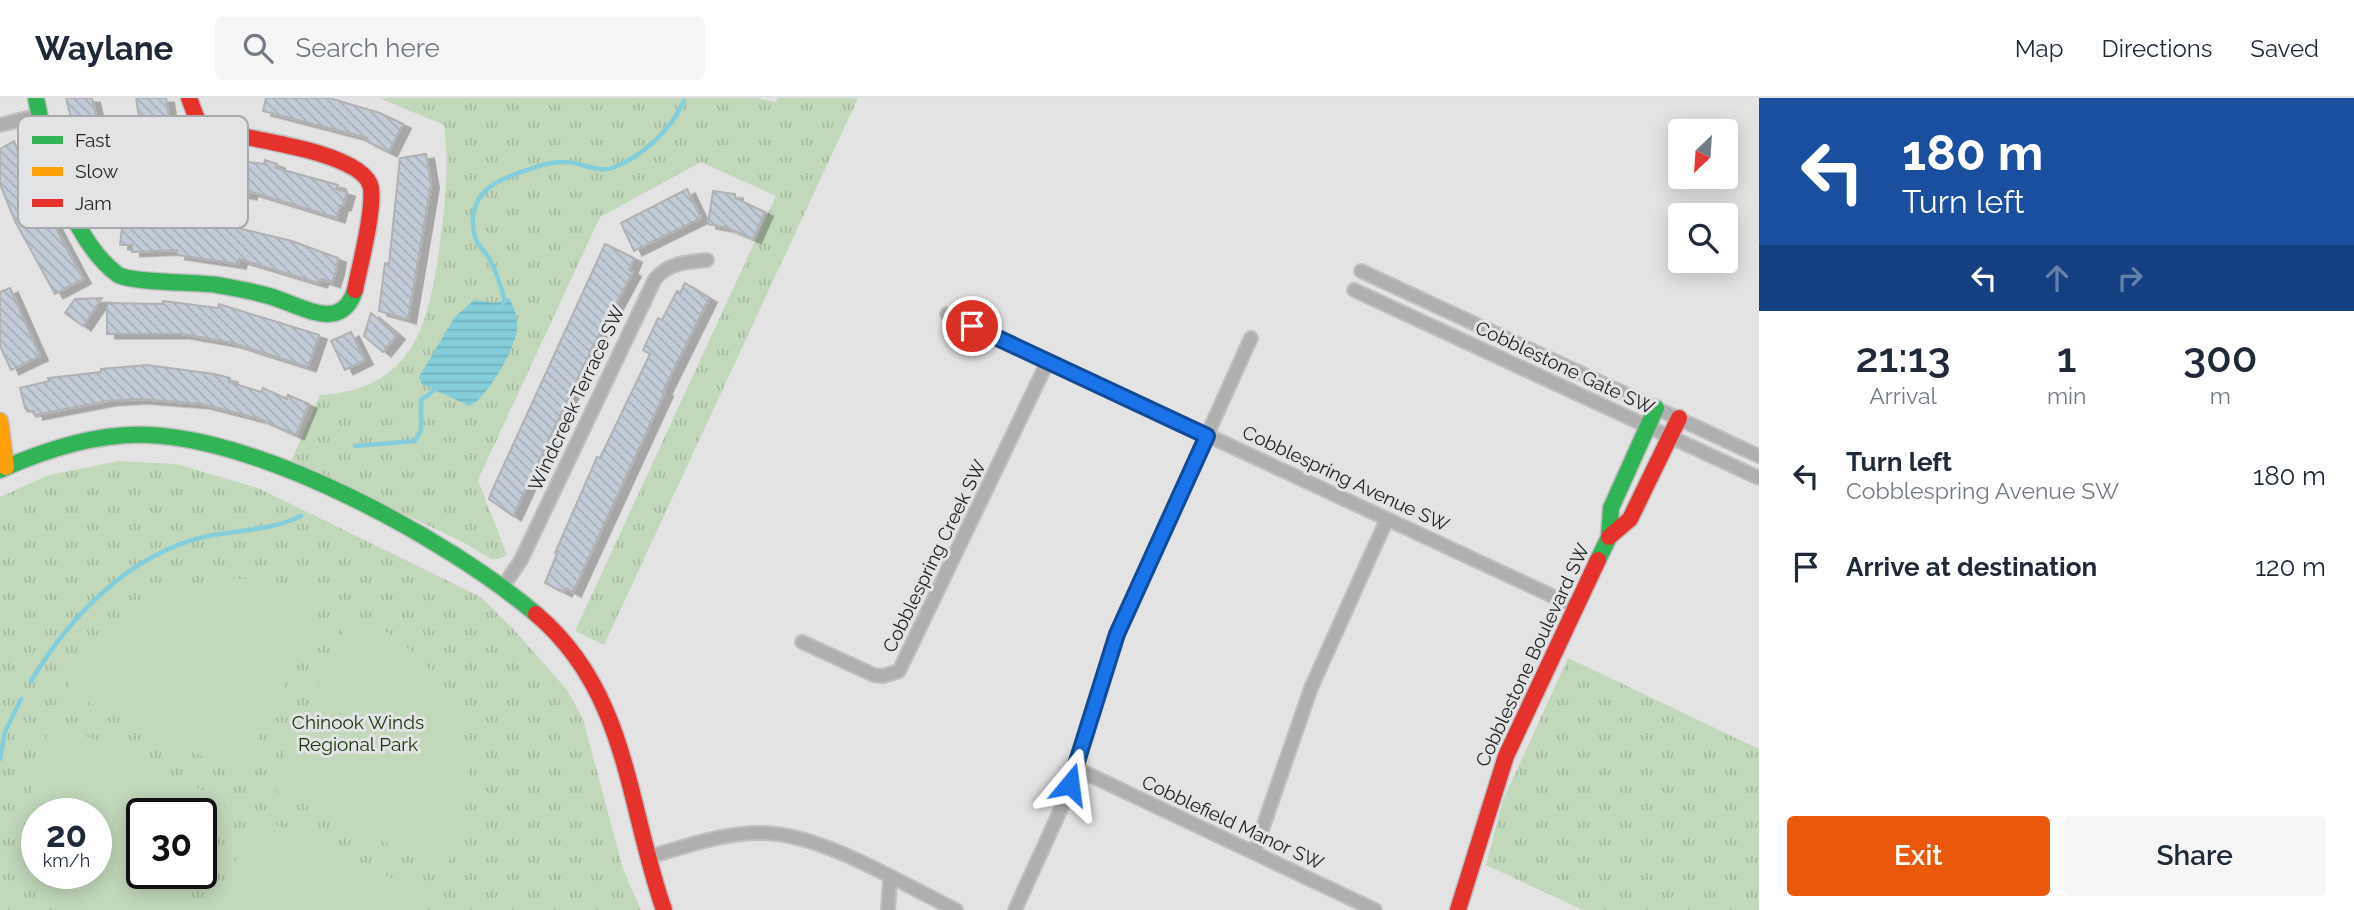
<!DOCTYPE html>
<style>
:root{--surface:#fff;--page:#f6f6f7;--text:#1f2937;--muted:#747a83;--line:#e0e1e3;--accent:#ea580c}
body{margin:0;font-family:Raleway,sans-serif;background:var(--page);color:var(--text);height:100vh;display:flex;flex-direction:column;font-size:26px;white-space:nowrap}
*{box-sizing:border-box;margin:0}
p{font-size:23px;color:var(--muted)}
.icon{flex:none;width:38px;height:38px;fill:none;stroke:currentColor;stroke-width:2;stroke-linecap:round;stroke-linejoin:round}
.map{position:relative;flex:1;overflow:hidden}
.side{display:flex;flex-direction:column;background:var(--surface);width:595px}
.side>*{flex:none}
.banner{background:#1a4fa0;color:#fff;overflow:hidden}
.needle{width:46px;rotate:205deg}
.controls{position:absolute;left:1668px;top:21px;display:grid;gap:14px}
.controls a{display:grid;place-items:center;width:70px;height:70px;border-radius:7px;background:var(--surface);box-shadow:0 4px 18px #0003;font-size:35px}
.speed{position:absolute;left:21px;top:700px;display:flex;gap:14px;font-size:35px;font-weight:700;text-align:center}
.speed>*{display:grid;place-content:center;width:91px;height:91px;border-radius:50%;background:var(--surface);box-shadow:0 4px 18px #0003;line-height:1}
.speed small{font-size:18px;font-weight:400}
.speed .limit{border:4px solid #111;border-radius:10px;background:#fff;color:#111}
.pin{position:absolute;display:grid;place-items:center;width:60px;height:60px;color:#fff;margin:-30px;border:4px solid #fff;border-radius:50%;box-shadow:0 2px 7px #0007}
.me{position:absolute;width:77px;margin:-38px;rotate:16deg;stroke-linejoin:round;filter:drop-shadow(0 0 5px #0008)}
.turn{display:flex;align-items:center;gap:24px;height:147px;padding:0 28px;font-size:32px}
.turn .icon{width:91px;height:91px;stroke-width:2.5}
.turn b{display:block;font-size:49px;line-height:60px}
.lanes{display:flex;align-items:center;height:66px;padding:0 28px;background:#0003;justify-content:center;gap:35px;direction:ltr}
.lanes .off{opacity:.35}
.eta{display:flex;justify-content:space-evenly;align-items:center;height:119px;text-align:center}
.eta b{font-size:42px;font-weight:600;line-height:49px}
.primary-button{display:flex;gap:14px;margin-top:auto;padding:14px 28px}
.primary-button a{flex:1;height:80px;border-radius:7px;background:var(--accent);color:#fff;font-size:28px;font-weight:600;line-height:80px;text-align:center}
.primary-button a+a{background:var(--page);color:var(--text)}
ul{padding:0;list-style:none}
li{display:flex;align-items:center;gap:21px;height:91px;padding:0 28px}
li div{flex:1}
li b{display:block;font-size:26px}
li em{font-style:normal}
header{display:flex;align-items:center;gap:42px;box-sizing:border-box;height:98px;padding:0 35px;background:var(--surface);border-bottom:2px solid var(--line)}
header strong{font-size:33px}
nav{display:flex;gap:38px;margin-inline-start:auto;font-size:24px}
.search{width:490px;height:63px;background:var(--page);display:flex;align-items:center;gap:18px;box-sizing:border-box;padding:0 24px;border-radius:7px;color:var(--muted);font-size:26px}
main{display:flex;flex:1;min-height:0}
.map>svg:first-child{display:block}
.park{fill:url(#park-tufts);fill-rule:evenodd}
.garden{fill:#c1d8bb}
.water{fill:url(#water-rules)}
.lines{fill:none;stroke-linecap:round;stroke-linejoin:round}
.stream{stroke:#83ceda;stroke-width:4.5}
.building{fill:url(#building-back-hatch);stroke:#b1b1b1;stroke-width:2;filter:url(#shadow)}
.street-casing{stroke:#c0c0c1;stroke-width:16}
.fast-casing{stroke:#c0c0c1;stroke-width:19}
.slow-casing{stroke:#c0c0c1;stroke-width:19}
.jam-casing{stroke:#c0c0c1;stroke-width:19}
.street{stroke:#b0afaf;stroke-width:12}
.fast{stroke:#30b455;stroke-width:16}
.slow{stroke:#ff9f0a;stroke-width:16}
.jam{stroke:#e5322d;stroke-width:16}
.route-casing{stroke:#114b97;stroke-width:18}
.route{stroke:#1a73e8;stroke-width:12}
.labels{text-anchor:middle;stroke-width:6;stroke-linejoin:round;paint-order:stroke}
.street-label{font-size:19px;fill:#232324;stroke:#e2e3e5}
.park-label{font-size:19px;fill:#16360a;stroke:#e2e3e5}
.key{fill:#e2e3e5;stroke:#a9a9ab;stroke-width:2}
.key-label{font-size:19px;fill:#232324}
</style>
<header>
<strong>Waylane</strong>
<div class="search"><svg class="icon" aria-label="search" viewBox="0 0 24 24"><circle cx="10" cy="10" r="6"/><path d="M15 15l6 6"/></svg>Search here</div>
<nav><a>Map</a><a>Directions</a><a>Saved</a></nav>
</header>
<main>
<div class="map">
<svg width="1759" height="812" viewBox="0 0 1759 812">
<defs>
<pattern id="park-tufts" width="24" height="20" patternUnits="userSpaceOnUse" patternTransform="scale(1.75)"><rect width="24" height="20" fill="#c1d8bb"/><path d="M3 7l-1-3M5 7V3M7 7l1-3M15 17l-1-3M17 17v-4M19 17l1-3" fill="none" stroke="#a6b9a1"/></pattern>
<pattern id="water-rules" width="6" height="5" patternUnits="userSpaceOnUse" patternTransform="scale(1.75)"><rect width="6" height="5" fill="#83ceda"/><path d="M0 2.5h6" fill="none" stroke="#71b1bb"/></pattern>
<pattern id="building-back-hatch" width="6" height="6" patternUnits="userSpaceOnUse" patternTransform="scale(1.75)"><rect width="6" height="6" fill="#c2ccd8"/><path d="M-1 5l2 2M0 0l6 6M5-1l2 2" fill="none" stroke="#a6afb9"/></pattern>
<filter id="shadow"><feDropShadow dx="8" dy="4.5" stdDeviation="0" flood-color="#0004"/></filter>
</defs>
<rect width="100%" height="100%" fill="#e3e3e4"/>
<path class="park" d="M379 0H758L775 4 778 0H858L604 547 575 533 776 98 701 64 600 119 478 382 507 457 498 461H491L463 444 291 363 320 297C415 292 430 223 440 144 446 103 449 67 444 27Z
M119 363 176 366 258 390 481 499 518 536 567 592 583 621 623 771 641 812H0V399L49 377ZM37 716H96V775H37ZM142 716H201V775H142Z
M1568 560 1759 651V812H1583L1486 767 1503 702Z"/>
<path class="garden" d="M225 480 270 482 325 501 245 669 235 673 66 594C101 524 148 492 225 480Z
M352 515C462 565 495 664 445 773L277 693 273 682Z
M53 623 221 701 225 712 201 764V716H142V775H196L179 812H61L42 775H96V716H37V761C21 712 33 667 53 623Z
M264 721 433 799 427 812H213L253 725Z"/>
<path class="water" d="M509 200C514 209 518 219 517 231 516 249 486 302 469 308L422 286 419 279 454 220 474 202 496 205Z"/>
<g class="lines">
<path class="stream" d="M503 206 505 202C500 187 496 170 487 157 481 149 476 146 474 135 467 98 492 83 524 73 537 69 550 63 565 64 579 64 599 75 612 70 642 59 671 32 684 3
M355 348 415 343 421 332V302L439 289
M31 583C70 518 128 458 203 439 235 432 271 433 301 418
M0 661 5 634 21 601"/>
</g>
<path class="building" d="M66 0H92L99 30 113 61 118 59 122 69 117 71 126 90 104 101 100 92 95 95 76 49 78 48Z
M136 0H166L171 32 142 37Z
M266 0H329L380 15 403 26 389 54 366 43 367 40 263 13Z
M14 43 18 54 23 52 44 108 83 181 55 196 15 123 0 86V51Z
M426 56 431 86 408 221 379 213 385 165 389 166 400 60Z
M201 58 264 66 265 62 277 66 276 70 338 87 336 91 347 94 343 108H340L337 120 249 93V97L197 88Z
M687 91 701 120 634 153 621 125Z
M713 93 735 96V100L765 114 753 141 728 130 708 126Z
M152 121 209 123 292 143 338 160 336 173 332 185 321 181 319 185 239 161 238 166 177 157V152L132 154V147H120L123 122Z
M605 146 634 160 629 172 633 174 592 250 513 418 489 401 491 395Z
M685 185 709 200 663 293 665 294 573 494 566 490 564 494 545 485 557 456 555 455 597 359 600 360 650 256 643 252 658 220 662 222 677 193 680 195Z
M10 190 40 258 11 272 0 248V194Z
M102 200 83 228 65 215 75 201Z
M163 203 218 210 219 206 319 237 308 269 233 245 182 236H107V205L162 206Z
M371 215 397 237 383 254 364 238Z
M351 234 365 262 345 272 331 243Z
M147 267 214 276 230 280 229 284 261 294 263 290 287 301 288 297 309 306 296 337 260 321 202 306 139 301 108 303 35 317 34 313 28 314 25 310 20 290 49 283 48 280 101 274V271Z"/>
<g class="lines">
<defs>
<path id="street" d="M0 27 39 17
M1361 173 1759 358
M1354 192 1759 380
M947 216 1576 509
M504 487 521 462 655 181C669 165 685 164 707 162
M802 544 874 577 883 578 899 573 1048 263
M1075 670 1375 812
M1254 755 1311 590 1387 421
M648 759C685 749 724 734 763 735 823 736 902 786 956 812
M888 812 890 780
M1015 812 1065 702 1117 536 1251 240"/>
<path id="fast" d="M36 0C46 55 71 141 117 176 128 185 198 184 217 187 234 190 252 193 269 198 288 203 316 220 335 215 346 212 352 202 355 192
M0 372C47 351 97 335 149 337 266 342 447 441 536 516
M1598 462 1609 439 1611 410 1656 310"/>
<path id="slow" d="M0 323 6 369"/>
<path id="jam" d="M189 0 198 24 207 32C238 39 365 53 371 90 374 114 360 167 355 192
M1609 439 1630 421 1679 320
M536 516C628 594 627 706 664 812
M1458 812 1506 658 1598 462"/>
</defs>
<use href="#street" class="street-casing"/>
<use href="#fast" class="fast-casing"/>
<use href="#slow" class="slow-casing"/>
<use href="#jam" class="jam-casing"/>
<use href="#street" class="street"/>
<use href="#fast" class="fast"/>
<use href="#slow" class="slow"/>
<use href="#jam" class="jam"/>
</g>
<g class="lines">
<defs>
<path id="route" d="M972 228 1207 338 1117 536 1070 686"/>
</defs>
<use href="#route" class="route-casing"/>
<use href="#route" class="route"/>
</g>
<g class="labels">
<g class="street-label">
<text transform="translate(1565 269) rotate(25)" y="7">Cobblestone Gate SW</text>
<text transform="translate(576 300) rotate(-65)" y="7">Windcreek Terrace SW</text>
<text transform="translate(1346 380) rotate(25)" y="7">Cobblespring Avenue SW</text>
<text transform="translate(934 458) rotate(-64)" y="7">Cobblespring Creek SW</text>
<text transform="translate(1532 557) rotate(-65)" y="7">Cobblestone Boulevard SW</text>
<text transform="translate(1233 724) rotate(25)" y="7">Cobblefield Manor SW</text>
</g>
<g class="park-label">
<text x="358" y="631">Chinook Winds<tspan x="358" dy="22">Regional Park</tspan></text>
</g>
</g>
<rect x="18" y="18" width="230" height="112" rx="10" class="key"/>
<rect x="32" y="38" width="31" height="8" fill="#30b455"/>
<rect x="32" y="69" width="31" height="9" fill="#ff9f0a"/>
<rect x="32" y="101" width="31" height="8" fill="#e5322d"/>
<g class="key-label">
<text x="75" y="49">Fast</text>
<text x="75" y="80">Slow</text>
<text x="75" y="112">Jam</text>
</g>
</svg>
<div class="controls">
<a><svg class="needle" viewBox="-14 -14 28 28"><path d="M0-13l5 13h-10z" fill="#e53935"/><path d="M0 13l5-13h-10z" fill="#747a83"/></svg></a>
<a><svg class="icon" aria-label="search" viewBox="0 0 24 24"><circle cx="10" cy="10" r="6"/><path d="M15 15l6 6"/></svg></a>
</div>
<div class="speed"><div>20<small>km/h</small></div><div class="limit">30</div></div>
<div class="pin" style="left:972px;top:228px;background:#d93025"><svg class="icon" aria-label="arrive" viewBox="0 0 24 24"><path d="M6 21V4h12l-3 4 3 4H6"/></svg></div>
<svg class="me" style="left:1070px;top:686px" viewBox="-20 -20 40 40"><path d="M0-17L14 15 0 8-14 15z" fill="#1a73e8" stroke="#fff" stroke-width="4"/></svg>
</div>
<section class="side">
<div class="banner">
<div class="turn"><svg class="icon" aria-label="left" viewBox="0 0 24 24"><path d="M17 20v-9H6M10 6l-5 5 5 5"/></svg><div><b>180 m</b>Turn left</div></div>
<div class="lanes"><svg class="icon" aria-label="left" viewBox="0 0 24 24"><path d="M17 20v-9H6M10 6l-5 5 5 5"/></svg><svg class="icon off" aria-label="ahead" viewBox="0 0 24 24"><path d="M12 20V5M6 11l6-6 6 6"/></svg><svg class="icon off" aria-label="right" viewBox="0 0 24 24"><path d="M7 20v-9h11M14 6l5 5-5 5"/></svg></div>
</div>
<div class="eta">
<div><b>21:13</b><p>Arrival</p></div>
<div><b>1</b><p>min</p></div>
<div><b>300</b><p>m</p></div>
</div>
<ul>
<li><svg class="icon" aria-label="left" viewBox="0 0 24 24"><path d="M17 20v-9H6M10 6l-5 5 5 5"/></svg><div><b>Turn left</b><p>Cobblespring Avenue SW</p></div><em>180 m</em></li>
<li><svg class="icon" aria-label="arrive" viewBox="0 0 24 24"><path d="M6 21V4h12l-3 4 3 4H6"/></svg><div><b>Arrive at destination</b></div><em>120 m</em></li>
</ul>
<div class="primary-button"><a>Exit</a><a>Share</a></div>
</section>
</main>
